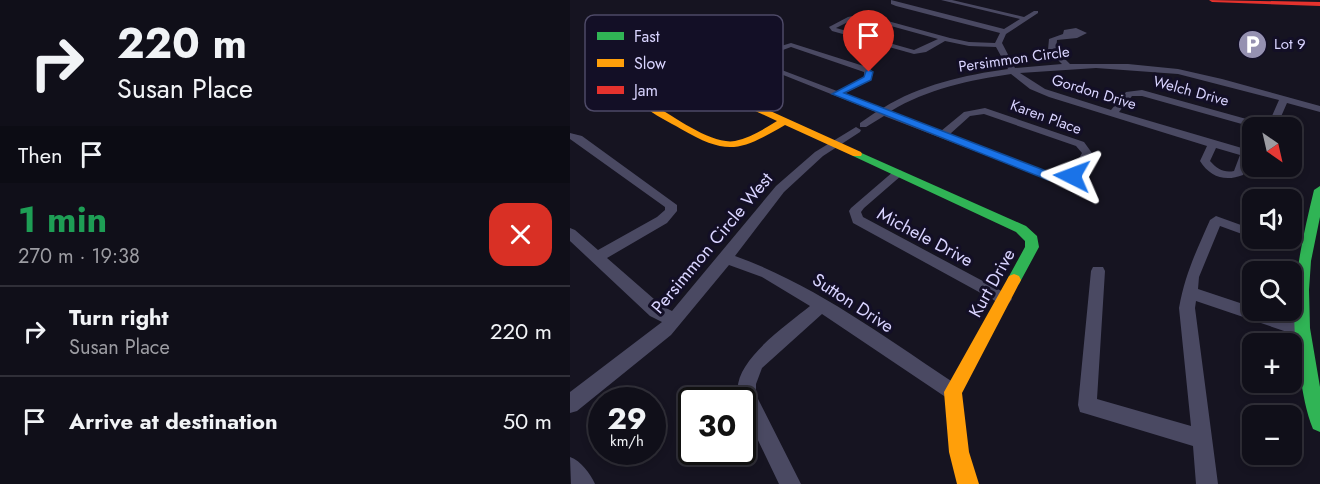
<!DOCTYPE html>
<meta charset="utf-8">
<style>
:root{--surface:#100f19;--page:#1e1d26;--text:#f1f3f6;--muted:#9c9ca2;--line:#302f38}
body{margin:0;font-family:Jost,sans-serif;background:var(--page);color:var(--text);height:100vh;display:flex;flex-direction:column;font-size:22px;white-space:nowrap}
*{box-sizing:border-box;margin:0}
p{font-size:20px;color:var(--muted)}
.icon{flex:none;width:33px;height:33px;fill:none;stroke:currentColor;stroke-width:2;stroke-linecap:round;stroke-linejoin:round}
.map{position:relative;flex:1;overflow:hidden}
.drawer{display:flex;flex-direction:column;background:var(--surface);width:570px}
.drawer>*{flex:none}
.hud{background:#100f19;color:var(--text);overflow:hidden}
.needle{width:39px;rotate:146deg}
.controls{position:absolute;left:672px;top:117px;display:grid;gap:12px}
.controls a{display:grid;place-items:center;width:60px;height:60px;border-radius:12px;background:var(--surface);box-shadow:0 3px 9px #0003,0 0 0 2px var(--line);font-size:30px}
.speed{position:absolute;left:18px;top:387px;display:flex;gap:12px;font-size:30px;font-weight:700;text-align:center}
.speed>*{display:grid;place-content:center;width:78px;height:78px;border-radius:50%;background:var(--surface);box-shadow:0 3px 9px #0003,0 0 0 2px var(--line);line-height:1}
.speed small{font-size:15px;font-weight:400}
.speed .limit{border:3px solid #111;border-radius:9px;background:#fff;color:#111}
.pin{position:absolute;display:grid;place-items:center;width:51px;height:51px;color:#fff;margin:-62px -26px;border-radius:50% 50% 50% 0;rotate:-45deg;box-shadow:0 0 6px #0007}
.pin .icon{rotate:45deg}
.me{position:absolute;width:66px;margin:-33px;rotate:273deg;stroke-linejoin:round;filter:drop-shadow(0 0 4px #0008)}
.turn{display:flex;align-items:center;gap:21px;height:126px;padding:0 18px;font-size:27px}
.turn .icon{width:78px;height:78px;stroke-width:2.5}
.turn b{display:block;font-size:42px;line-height:51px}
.then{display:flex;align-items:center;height:57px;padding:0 18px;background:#0003;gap:12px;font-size:22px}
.round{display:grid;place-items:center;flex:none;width:63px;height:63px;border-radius:18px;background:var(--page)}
.summary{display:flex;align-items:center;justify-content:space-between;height:102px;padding:0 18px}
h1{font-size:36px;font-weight:700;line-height:45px;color:#1e9e55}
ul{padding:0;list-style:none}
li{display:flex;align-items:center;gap:18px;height:90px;padding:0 18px;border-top:2px solid var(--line)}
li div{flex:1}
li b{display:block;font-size:22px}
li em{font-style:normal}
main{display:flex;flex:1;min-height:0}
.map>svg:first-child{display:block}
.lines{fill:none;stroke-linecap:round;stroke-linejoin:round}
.street{fill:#4a4962;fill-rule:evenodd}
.fast{fill:#30b455;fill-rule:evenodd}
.slow{fill:#ff9f0a;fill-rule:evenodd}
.jam{fill:#e5322d;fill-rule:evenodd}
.route{fill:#1a73e8;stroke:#114b97;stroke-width:1.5}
.labels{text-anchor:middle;stroke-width:6;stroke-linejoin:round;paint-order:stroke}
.far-poi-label{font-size:15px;fill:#d9d4ff;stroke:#130f26;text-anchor:start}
.far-street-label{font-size:15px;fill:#d9d4ff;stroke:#130f26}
.street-label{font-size:18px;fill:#d9d4ff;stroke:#130f26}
.key{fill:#130f26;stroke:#4e4a67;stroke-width:1.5}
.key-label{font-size:16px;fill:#d9d4ff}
</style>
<main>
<section class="drawer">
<div class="hud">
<div class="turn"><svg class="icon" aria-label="right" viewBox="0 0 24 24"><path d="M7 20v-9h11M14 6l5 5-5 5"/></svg><div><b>220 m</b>Susan Place</div></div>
<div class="then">Then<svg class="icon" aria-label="arrive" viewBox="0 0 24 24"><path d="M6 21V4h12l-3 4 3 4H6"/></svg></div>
</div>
<div class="summary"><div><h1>1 min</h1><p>270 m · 19:38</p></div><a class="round" style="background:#d93025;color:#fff"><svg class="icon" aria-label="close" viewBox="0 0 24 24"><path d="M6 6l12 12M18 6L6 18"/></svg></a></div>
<ul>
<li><svg class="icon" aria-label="right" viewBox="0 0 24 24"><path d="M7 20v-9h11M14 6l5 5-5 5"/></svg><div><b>Turn right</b><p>Susan Place</p></div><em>220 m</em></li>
<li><svg class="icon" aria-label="arrive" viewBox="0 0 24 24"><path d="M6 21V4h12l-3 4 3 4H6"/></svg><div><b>Arrive at destination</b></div><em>50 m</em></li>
</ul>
</section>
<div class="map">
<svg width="750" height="484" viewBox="0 0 750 484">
<rect width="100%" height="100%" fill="#161421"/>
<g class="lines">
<path class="street" d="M321 0 434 29 450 19 371 0H382L454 17 464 11H468V13L436 34 432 43 445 68 492 64 478 50 479 39 493 34 494 30 506 28 517 33 507 38 487 40 486 50 500 64H558L608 69 652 79 750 106V112L717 103 706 128H686L572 96H562L549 112 682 151V157H680L673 175C655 182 640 177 630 161L637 146 479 97 460 89 441 74C400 80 357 89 321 111L371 131 394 112 415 108 514 142 522 153C513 172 504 182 482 181L314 116 296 127H290V123L306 112 181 62 180 59 185 54 221 43 300 68 303 73 301 80 274 94 313 108C350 85 394 75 438 69L426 47 399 46 375 41 356 52 344 54 262 31 259 27 278 17 292 14 380 38 399 42 425 43 430 33 326 6 321 4ZM292 18 368 39 344 50 266 28 282 20ZM221 47 294 72V77L267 91 188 61 191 58ZM526 68 608 74 709 100 698 125 572 90 556 92 541 110 475 89 450 73ZM414 114 506 146 512 153C505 166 500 175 484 174L380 134 400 116ZM646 148 670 155 664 171C654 173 647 169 640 161Z
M286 127 291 130 290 132 253 156 214 192 165 256C246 285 317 339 389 386L392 392 389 398 383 401 377 398 252 314 192 368 186 384V395L231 484H209L172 407V400H170C155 366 217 325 240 306L192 277 159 265 101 335 7 411 0 413V392L92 322 80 316 0 241V228L5 230 28 250 87 217 95 210V207L0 139V133L12 136 107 205V211L97 223 37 258 92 306 102 311 206 186 245 152Z
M328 170 332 171V175L294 208 291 212 293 217 439 295 442 299 439 303 434 305 429 303 283 223 279 211 281 208 324 171Z
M646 216 682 229 683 238 650 226 629 277 628 289 682 307V310H694L738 325 740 330 738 335 732 337 626 301 625 308 648 484H626L623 446 517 414 510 412 508 405 521 271 523 267H533L535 271 527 399 621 426 609 308C615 274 626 252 640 220Z
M687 238H705L707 241 700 246 688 241Z
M0 457C11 461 20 473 25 484H1Z"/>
<path class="fast" d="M287 151 456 226 467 236 469 247 449 284 444 286 439 284 437 280 455 247V241L446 232 283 156V152Z
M750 186V217L741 261 739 290 740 328 750 387V432L743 429C736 412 733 393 730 375 717 306 728 257 744 190Z"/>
<path class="slow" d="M134 81 291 152 292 154 291 156H283L215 125C170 151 158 156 111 129 99 122 84 115 74 106 90 88 112 86 134 81ZM133 87 207 121C194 129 180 138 165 141 142 145 105 117 85 106L107 92Z
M444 274 449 276 451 280 392 393 399 452 409 484H387L379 452 374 392 439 276Z"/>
<path class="jam" d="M639 0 750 2V6L642 2Z"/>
</g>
<path class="route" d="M299 70 303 72 301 80 274 93 484 174 502 172 508 176 497 182 478 180 262 94 294 77 296 71Z"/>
<defs>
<symbol id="parking-disc" viewBox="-11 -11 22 22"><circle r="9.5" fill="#9591b1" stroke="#130f26"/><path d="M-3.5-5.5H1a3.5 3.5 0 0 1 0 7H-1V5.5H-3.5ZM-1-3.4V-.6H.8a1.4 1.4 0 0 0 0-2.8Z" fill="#fff"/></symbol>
</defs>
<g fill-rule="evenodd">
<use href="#parking-disc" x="666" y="28" width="33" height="33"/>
</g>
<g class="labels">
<g class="far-poi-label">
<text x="704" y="49">Lot 9</text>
</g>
<g class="far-street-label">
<text transform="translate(444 59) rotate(-8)" y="5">Persimmon Circle</text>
<text transform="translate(621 91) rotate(15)" y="5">Welch Drive</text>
<text transform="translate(524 92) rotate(17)" y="5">Gordon Drive</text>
<text transform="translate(476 117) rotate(20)" y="5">Karen Place</text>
</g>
<g class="street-label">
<text transform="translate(355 237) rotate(28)" y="6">Michele Drive</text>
<text transform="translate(142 243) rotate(-50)" y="6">Persimmon Circle West</text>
<text transform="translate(422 283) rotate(-61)" y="6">Kurt Drive</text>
<text transform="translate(283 303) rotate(33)" y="6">Sutton Drive</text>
</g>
</g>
<rect x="15" y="15" width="198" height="96" rx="9" class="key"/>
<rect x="27" y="32" width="27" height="8" fill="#30b455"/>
<rect x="27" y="59" width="27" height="8" fill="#ff9f0a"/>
<rect x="27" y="86" width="27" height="8" fill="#e5322d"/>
<g class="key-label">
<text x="64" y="42">Fast</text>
<text x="64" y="69">Slow</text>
<text x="64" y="96">Jam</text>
</g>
</svg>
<div class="controls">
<a><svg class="needle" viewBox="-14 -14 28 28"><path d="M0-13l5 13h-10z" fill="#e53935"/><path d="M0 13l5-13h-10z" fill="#9c9ca2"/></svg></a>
<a><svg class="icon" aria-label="sound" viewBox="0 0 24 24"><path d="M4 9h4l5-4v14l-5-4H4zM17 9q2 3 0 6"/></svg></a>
<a><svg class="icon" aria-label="search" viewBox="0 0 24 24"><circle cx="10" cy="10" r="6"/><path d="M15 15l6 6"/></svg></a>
<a>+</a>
<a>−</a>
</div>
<div class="speed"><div>29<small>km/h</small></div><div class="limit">30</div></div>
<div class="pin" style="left:299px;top:72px;background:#d93025"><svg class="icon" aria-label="arrive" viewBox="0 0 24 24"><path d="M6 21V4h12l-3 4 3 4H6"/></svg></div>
<svg class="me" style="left:502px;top:176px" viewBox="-20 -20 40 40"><path d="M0-17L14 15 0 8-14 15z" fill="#1a73e8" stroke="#fff" stroke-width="4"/></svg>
</div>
</main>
